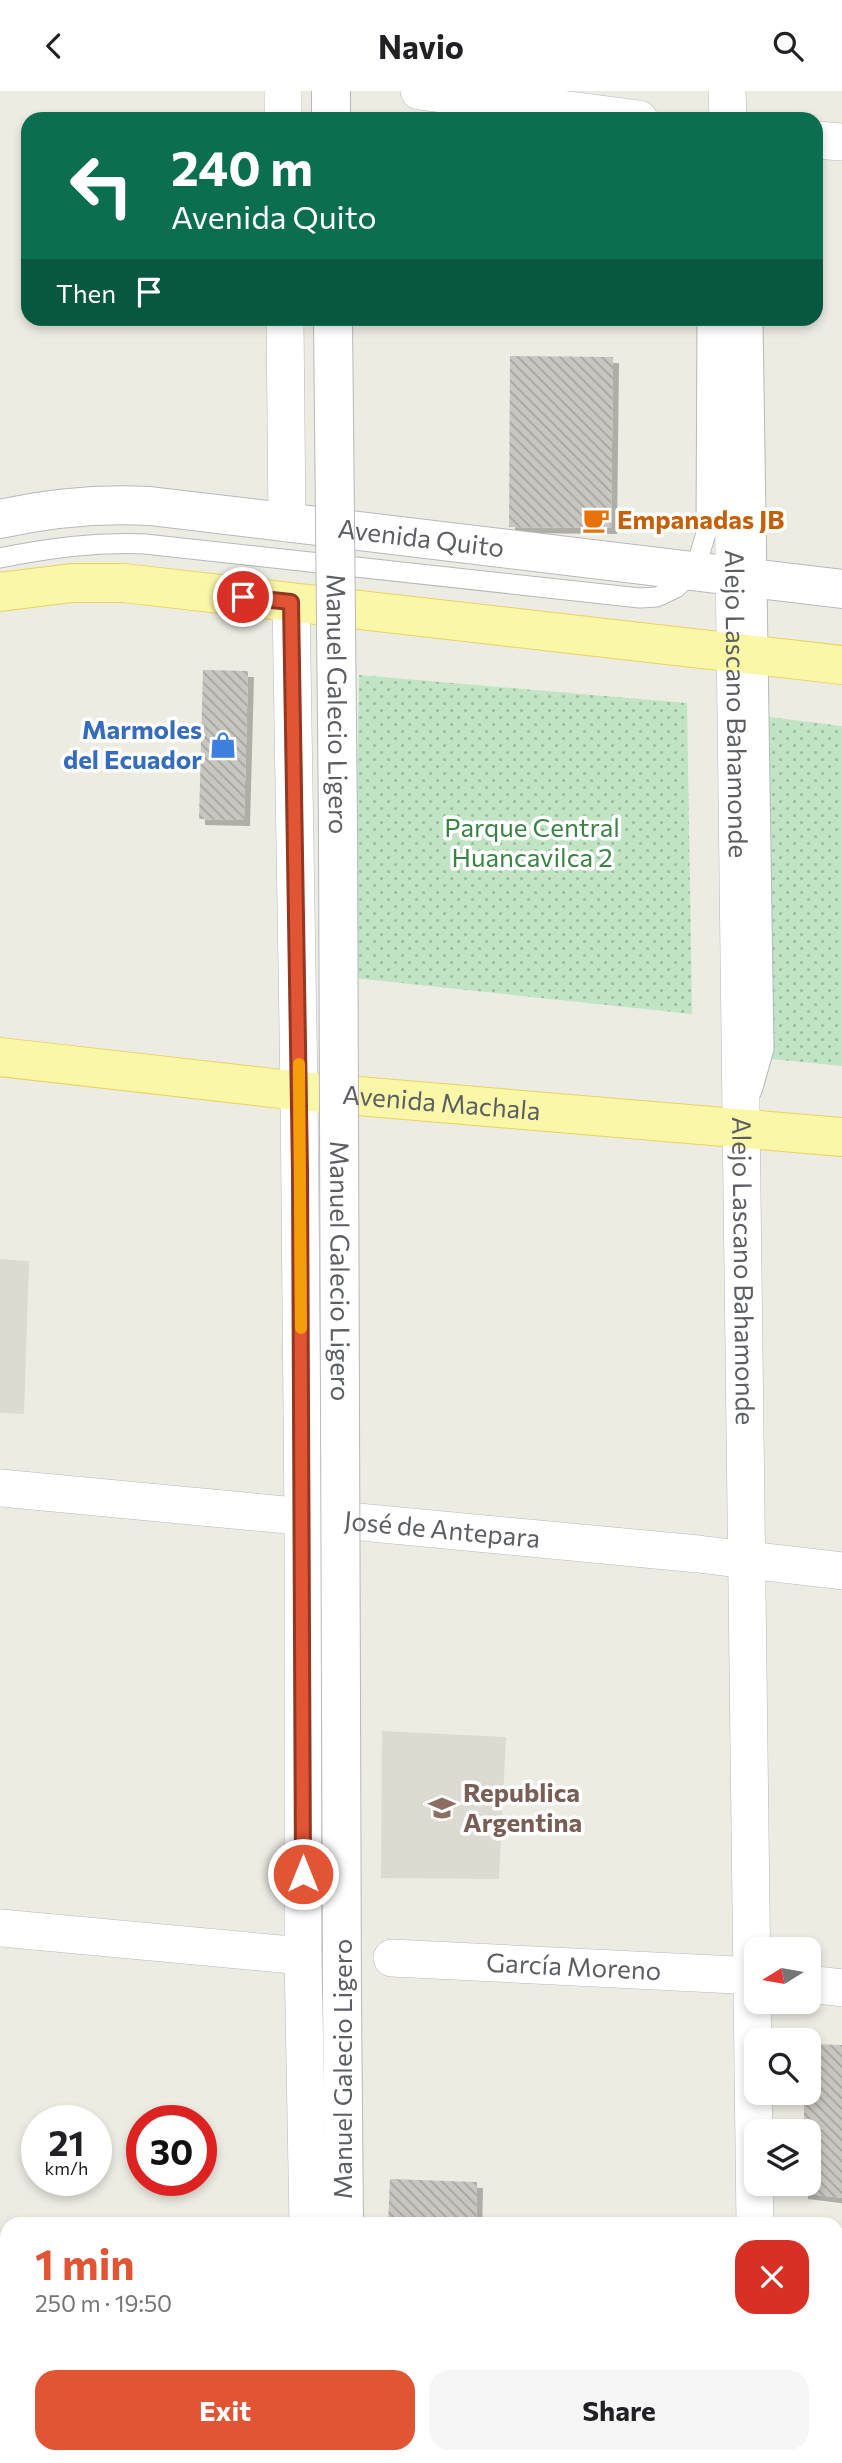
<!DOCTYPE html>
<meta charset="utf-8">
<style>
:root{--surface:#fff;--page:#f6f6f6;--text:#202124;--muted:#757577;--accent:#e15434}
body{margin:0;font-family:Commissioner,sans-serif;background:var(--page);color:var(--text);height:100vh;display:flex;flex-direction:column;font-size:26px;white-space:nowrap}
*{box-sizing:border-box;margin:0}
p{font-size:23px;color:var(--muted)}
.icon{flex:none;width:38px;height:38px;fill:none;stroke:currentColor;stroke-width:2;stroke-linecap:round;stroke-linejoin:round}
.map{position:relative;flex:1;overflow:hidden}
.sheet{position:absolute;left:0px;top:2126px;width:844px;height:247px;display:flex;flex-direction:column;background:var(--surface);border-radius:21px 21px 0 0;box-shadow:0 4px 10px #0003}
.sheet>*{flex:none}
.top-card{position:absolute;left:21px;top:21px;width:802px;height:214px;border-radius:21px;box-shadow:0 4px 10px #0003;background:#0b6e4f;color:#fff;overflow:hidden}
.needle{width:46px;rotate:259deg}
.fabs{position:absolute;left:744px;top:1846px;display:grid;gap:14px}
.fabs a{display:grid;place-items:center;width:77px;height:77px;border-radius:14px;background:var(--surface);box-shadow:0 4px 10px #0003;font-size:35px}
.speed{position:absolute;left:21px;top:2014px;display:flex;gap:14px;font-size:35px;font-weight:700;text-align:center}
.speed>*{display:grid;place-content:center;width:91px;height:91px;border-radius:50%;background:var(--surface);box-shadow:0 4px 10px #0003;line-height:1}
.speed small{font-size:18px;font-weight:400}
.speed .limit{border:10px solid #d22;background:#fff;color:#111}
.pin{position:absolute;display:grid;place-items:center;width:60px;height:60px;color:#fff;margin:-30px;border:4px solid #fff;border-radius:50%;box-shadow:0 2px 7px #0007}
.me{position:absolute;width:77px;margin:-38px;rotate:0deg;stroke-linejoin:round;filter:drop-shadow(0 0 5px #0008)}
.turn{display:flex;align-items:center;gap:24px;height:147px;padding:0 35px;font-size:32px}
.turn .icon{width:91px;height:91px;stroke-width:2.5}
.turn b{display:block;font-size:49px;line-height:60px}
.then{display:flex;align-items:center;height:66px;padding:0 35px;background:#0003;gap:14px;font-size:26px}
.round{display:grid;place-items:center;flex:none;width:74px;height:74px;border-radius:21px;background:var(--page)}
.summary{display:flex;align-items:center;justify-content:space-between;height:119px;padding:0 35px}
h1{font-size:42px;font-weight:700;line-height:52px;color:var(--accent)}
.action{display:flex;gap:14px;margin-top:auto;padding:14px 35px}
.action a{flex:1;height:80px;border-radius:21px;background:var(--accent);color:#fff;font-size:28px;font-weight:700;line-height:80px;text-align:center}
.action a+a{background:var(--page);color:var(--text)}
header{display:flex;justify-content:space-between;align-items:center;height:91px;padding:0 35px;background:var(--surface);font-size:32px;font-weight:700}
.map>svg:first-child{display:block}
.education{fill:#dddbd1}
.park{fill:url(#park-dots)}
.building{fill:url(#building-back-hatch);filter:url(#shadow)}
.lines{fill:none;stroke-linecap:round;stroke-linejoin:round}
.lane-casing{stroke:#b5b8bd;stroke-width:21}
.street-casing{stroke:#b5b8bd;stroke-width:38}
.secondary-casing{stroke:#b6b8be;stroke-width:40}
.primary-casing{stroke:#ebd25e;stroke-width:40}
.lane{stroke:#fff;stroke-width:19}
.street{stroke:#fff;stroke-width:37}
.secondary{stroke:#fff;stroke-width:38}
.primary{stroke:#fbf7a9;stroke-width:38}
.secondary-bridge-casing{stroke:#b6b8be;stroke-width:40;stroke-linecap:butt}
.secondary-bridge{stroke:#fff;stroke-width:38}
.route-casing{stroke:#923722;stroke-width:18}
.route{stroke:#e15434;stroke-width:12}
.slow{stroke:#f59e0b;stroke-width:12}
.labels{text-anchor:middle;stroke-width:7;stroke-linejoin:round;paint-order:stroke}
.food-label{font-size:26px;font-weight:bold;fill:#c56008;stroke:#fff;text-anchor:start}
.street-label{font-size:26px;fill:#5b5e63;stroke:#fff}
.shop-label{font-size:26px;font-weight:bold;fill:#366cbe;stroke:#fff;text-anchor:end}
.park-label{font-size:26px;fill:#398444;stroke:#fff}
.education-label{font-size:26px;font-weight:bold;fill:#785e54;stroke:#fff;text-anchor:start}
</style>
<header><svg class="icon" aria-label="back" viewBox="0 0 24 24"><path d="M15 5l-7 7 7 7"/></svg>Navio<svg class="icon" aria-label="search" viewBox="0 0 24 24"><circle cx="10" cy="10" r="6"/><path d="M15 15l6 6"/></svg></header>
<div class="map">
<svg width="842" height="2372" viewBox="0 0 842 2372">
<defs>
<pattern id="park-dots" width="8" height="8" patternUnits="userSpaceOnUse" patternTransform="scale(1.75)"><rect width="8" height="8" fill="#c0e4c4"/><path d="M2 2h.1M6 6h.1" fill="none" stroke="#9fbca3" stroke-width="1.8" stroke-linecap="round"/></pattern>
<pattern id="building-back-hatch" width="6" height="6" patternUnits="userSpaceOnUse" patternTransform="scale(1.75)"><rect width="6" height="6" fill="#c8c6c0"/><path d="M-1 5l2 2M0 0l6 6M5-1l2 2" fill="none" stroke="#a5a4a0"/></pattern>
<filter id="shadow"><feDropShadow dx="6" dy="6" stdDeviation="0" flood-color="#0004"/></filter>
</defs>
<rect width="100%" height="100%" fill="#edece3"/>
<path class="education" d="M0 1168 29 1170 24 1323 0 1322Z
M382 1640 506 1646 499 1788 381 1787Z"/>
<path class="park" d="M359 584 687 612 692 923 354 887Z
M769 626 842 635V975L772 968Z
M778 2366 826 2367 825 2372H779Z"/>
<path class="building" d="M510 265 613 266 611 437 509 436Z
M203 579 248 580 244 729 199 728Z
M808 1953 842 1954V2107L802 2102V2093H808V2040H804V2002H808Z
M390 2088 477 2091 476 2133H388Z
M238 2366H302V2372H238Z
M436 2366H472V2372H429Z"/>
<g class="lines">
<defs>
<path id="lane" d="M0 467C49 457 94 451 145 453L640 507 657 506 676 497 695 479 706 442 707 228
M752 1000 764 958 753 228"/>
<g id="street">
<path d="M283 0V28"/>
<path d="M419 0 639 28"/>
<path d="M727 0 728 28"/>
<path d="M816 49 842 51"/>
<path d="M285 228 287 432"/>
<path id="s1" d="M731 228 755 2133"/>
<path d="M291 511 299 1000 303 1427V1865L308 2133"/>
<path id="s2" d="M0 1397 698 1463 842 1480"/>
<path d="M0 1837 303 1865"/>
<path id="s3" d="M392 1867 756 1885"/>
<path d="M808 1893 842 1897"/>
<path d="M0 2264 7 2265"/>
<path d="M760 2366V2372"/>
<path d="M840 2372 842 2356"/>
</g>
<g id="secondary">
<path d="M331 0V28"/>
<path id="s4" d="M0 428C50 417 99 412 150 415L842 498"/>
<path d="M342 1905 344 2133"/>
<path d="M350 2366V2372"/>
</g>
<g id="primary">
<path d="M0 501 72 492H124L842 574"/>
<path id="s5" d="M0 966 299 1000 842 1046"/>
</g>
</defs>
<use href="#lane" class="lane-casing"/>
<use href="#street" class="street-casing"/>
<use href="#secondary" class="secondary-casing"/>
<use href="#primary" class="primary-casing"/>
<use href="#lane" class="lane"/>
<use href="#street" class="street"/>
<use href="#secondary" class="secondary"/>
<use href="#primary" class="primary"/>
<defs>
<g id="secondary-bridge">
<path id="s6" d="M333 228 338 734 342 1905"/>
</g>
</defs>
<use href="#secondary-bridge" class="secondary-bridge-casing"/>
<use href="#secondary-bridge" class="secondary-bridge"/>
</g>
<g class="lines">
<defs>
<path id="route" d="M243 506 291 511 300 1080 303 1783"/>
</defs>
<use href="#route" class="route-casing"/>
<use href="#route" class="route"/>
<path class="slow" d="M299 973 301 1237"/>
</g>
<defs>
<symbol id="cafe-bare" viewBox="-9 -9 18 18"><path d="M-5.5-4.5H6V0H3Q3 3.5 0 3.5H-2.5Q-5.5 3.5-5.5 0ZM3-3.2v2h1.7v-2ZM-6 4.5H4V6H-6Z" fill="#e8710a" stroke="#fff" stroke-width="2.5" paint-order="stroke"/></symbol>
<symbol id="shop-bare" viewBox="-9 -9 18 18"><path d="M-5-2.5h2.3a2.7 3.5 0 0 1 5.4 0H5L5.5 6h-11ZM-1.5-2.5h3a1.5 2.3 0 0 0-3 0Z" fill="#3f7fe0" stroke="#fff" stroke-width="2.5" paint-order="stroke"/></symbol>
<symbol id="school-bare" viewBox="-9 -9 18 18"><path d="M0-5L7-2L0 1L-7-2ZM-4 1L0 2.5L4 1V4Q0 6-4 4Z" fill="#8d6e63" stroke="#fff" stroke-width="2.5" paint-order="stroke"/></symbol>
</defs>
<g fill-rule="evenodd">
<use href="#cafe-bare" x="577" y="410" width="38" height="38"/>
<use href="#shop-bare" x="204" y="635" width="38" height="38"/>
<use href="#school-bare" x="423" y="1698" width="38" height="38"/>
</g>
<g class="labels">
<g class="food-label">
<text x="617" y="438">Empanadas JB</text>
</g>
<g class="street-label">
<text dy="9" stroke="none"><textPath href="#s4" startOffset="424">Avenida Quito</textPath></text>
<text dy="9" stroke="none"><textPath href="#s6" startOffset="385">Manuel Galecio Ligero</textPath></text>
<text dy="9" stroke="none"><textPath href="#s1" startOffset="385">Alejo Lascano Bahamonde</textPath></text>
<text dy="9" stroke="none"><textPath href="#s5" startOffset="444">Avenida Machala</textPath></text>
<text dy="9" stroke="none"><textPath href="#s6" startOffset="952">Manuel Galecio Ligero</textPath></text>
<text dy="9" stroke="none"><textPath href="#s1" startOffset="952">Alejo Lascano Bahamonde</textPath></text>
<text dy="9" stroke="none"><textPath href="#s2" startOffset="444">José de Antepara</textPath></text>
<text dy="9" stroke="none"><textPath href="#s3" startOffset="182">García Moreno</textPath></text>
<text transform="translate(343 1978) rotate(-90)" y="9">Manuel Galecio Ligero</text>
</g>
<g class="shop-label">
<text x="202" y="648">Marmoles<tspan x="202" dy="30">del Ecuador</tspan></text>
</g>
<g class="park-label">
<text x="532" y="746">Parque Central<tspan x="532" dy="30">Huancavilca 2</tspan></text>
</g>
<g class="education-label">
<text x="463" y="1711">Republica<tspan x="463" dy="30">Argentina</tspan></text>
</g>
</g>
</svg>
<div class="fabs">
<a><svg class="needle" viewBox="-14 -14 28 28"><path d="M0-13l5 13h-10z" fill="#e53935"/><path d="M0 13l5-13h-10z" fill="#757577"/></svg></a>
<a><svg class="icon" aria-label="search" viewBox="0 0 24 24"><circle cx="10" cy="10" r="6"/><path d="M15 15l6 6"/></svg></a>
<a><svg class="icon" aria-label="layers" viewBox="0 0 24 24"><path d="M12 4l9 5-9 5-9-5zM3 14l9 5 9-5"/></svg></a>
</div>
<div class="speed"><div>21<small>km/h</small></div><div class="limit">30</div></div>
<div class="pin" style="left:243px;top:506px;background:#d93025"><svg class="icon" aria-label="arrive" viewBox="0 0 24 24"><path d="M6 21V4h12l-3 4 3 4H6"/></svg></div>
<svg class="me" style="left:303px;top:1783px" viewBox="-20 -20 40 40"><circle r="17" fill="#e15434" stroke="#fff" stroke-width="3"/><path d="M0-11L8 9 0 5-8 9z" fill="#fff"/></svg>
<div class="top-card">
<div class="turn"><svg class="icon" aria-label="left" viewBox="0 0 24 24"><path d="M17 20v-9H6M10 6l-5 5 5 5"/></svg><div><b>240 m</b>Avenida Quito</div></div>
<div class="then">Then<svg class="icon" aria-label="arrive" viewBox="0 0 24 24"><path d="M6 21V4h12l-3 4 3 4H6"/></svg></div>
</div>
<section class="sheet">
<div class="summary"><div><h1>1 min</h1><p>250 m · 19:50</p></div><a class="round" style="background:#d93025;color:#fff"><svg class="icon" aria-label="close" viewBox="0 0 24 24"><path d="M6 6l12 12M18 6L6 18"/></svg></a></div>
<div class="action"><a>Exit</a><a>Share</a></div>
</section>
</div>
